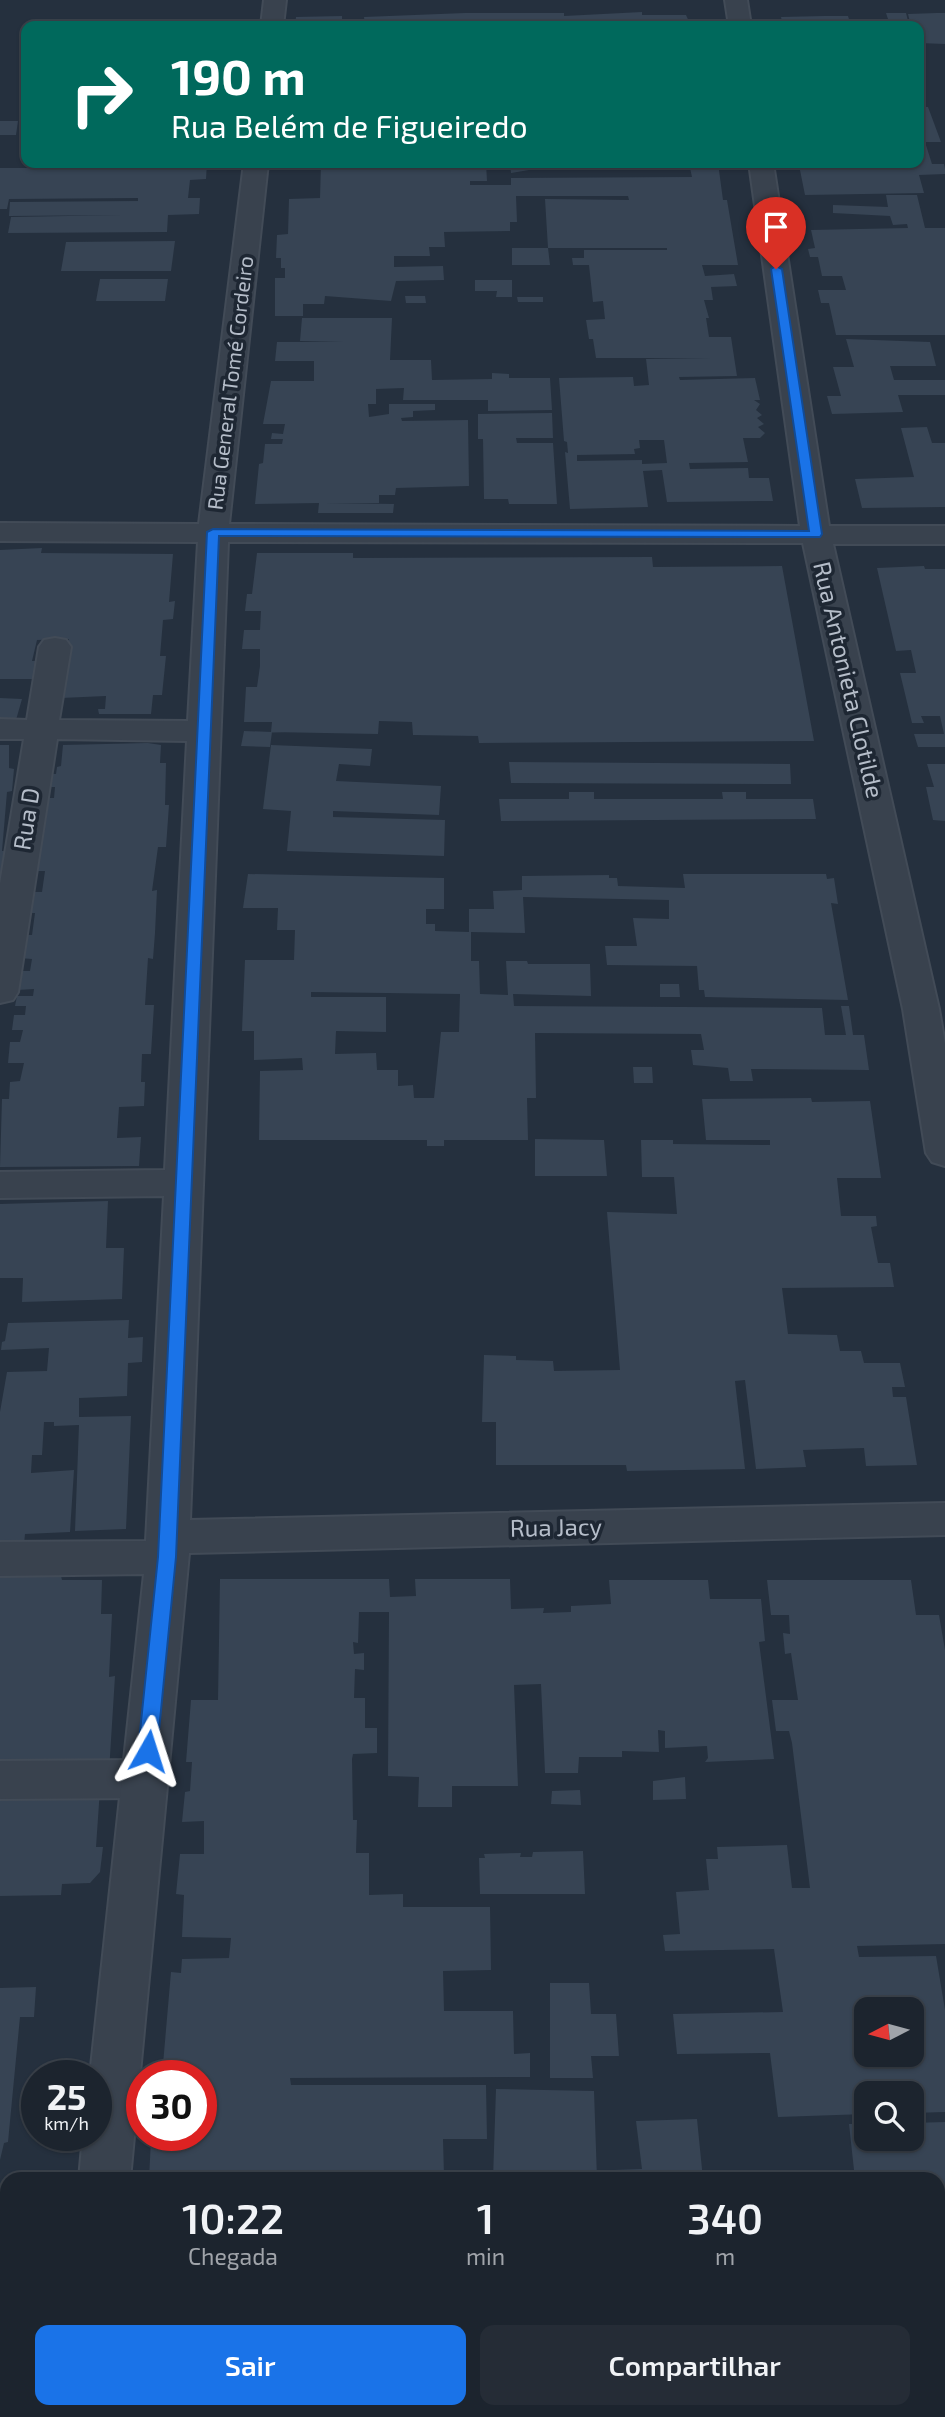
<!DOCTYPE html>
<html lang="pt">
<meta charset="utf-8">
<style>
:root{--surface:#1c242e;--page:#252c36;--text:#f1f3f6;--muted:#a0a4aa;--line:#3a414a;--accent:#1a73e8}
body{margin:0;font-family:"Exo 2",sans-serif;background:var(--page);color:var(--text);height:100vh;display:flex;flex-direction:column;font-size:26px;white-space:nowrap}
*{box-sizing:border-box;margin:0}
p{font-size:23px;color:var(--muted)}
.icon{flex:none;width:38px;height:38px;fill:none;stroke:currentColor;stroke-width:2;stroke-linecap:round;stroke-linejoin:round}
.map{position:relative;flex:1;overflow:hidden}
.details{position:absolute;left:0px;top:2172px;width:945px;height:247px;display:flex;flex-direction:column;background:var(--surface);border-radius:21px 21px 0 0;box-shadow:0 2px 5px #0004,0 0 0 2px var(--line)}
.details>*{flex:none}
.guide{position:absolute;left:21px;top:21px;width:903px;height:147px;border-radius:14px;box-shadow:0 2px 5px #0004,0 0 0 2px var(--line);background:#00695c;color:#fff;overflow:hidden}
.needle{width:46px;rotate:264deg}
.fabs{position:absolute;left:854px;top:1997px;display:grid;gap:14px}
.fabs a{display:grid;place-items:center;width:70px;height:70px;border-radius:14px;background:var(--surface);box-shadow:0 2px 5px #0004,0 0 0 2px var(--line);font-size:35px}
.speed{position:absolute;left:21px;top:2060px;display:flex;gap:14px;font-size:35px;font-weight:700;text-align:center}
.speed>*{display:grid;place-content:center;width:91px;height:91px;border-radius:50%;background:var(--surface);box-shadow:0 2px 5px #0004,0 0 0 2px var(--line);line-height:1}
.speed small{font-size:18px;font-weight:400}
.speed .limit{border:10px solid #d22;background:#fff;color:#111}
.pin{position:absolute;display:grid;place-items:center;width:60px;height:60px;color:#fff;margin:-72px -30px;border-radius:50% 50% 50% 0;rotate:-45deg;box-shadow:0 0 7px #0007}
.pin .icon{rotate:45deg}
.me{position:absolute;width:77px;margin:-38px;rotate:6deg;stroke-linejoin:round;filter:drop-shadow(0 0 5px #0008)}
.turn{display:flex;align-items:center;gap:24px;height:147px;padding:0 35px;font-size:32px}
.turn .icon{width:91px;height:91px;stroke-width:2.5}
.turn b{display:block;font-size:49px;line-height:60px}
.eta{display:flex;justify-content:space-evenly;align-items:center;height:119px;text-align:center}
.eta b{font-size:42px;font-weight:600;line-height:49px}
.cta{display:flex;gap:14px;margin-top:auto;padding:14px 35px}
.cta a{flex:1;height:80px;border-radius:14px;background:var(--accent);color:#fff;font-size:28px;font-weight:600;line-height:80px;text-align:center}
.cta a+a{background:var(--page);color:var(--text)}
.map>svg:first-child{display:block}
.building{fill:#374454;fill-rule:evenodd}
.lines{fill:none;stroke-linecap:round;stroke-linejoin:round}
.lane-casing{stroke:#424b57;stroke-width:4}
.street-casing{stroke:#424b57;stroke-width:4}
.lane{fill:#39424e;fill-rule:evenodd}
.street{fill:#39424e;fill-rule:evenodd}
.route{fill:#1a73e8;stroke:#114b97;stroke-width:2}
.labels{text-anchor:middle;stroke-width:7;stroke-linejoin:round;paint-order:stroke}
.far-street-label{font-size:21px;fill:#b5bdc9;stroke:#1e2733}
.street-label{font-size:24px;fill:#b5bdc9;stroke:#1e2733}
</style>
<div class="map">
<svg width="945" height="2417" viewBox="0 0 945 2417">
<rect width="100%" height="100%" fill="#25303e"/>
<path class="building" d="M642 12V15H686L691 26H365L364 17 465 13H564V16Z
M886 13H906L909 25H890Z
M937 13H945V44L919 43V26H911L908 14Z
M342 16V26H295L296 17Z
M824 16H848L851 26H783L781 17Z
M171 19H219V26H170Z
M56 20H122V26H55Z
M919 107H928L941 142H925L932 164H944L945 169V174L919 175 924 193 805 195 799 165H819L818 163H919Z
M0 121H18L16 135H0Z
M35 163H207L206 179 190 180 188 198H200L199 214 168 215 167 232 8 233 11 217 124 215 9 216 10 202 138 201V198L9 199 7 209H0V168H34Z
M321 163H486L487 181H470V185H511V178L692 177 689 163H718L723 200H727L738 265H702L705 276 734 274 737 286 711 287 713 300H704L709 318H706L709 337H731L737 376 679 377 680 380 755 378 760 400H754L760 404 756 410 762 415 757 418 764 424 758 427 765 433 760 438H743L748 462 689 463 690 469 748 468 749 478H769L773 501 667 502 662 470 643 471 648 507 570 509 565 452 568 453 567 442 564 441 559 378 633 377 634 386 649 385 646 359 710 358H596L593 339H589L586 320 605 319 603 301 593 302 589 265H573L572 258H584V250H667V248H548L545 199 629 200 628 196H516L517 222H510V231L444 232 445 247H429L430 256H394V267L443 266 444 280 396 281 391 301 325 296 324 304H303V316H275V278H285V268H281V258H276L277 235 288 234 289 199 320 198ZM639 440H664L667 463 642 464V460L577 461V455L635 454 634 449 640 448Z
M510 163H541V168L511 173Z
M886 195H917L925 228H945V335H836L829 303H821L818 290H846L842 276H822L818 257H810L808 249 815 248 811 230 908 228 907 224 893 225 890 216 833 213V205L888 207Z
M175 241 171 271H61L66 242Z
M512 248H548L550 265H512Z
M100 279H168L165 301H96Z
M475 280H512V297H496L497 291H475Z
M405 296H425L426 303H406Z
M517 297H543V302H518Z
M302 318H392L390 360H431L432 380 492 379V373L509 374V378H550L552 410 488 411V400H403L404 388 376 389V404H368L369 417 389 414V404H435V410L413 411V417L401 418 402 421 468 420 469 486 396 488 395 495H379V503H325L394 504 393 513H318L319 503 255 504 259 464 263 463 265 444H282L283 439H271L272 433 283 434 285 424H263L271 381H314V361H275L277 342H343L300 341Z
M846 339 930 342 936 366H890L894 380H945V395H898L903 412 832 414 827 396H841L833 367H854Z
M552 413 553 438H516L517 443H553L557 504H509L508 499H484L483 439H478V414Z
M927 427 932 443H945V507L862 508 855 479 914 477 901 428Z
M42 548 41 553 173 554 169 602 175 601 173 619 163 620 160 656H166L162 695H153L151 714H99L98 709H105L106 696 61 698 69 639 37 640 32 661H42L38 679H0V550Z
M257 553H353V558L652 557 653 567 782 566 814 741 479 743 478 736 413 735 412 722 379 721 378 734 271 732 272 722H244L246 687H257L260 666V649H242L244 630H260L261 611H245L247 594H252Z
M924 566 925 569H945V747H918L914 734H944L940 716H921L924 723H912L900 673H916L911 650 896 651 877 568Z
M0 698 22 699 16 720H0Z
M244 731 272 732 270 747 241 746Z
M148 743 161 745 160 763H166L165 805H169L166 847H158L152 891 157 890 155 933 153 959 148 958 145 1005H154L151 1054H142L141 1082H145L144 1106 119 1107 117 1138 141 1137 139 1166 0 1167 2 1099H9L10 1082 20 1081 24 1063H8L10 1042H20L23 1030H12L14 1015H25L26 1006H15L17 996H33L34 989 17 990 21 971H30L32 959 19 958 26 935H32L35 913H29L31 892H42L45 871H34L45 798H54L55 787H46L48 774H56L57 767 61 766 63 745Z
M0 745H9V768L14 769 12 791 7 792 2 851H7L0 893Z
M271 745 372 749 370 766 339 764 336 781 441 786 439 815 333 811V817L445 820 444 856 287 851 291 811 263 809Z
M509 762 790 764 791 784 511 783Z
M927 764H945V821L933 820 926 787H934Z
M569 792H594V799H723L722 792H746V799H813L816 819 501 821 499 799H569Z
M248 874 444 878V909H426V924H435V931L469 932V909H494L493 891 522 890V876L609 875V878H617L618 886 685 888 683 874H826L827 879 834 878 838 904 831 903 848 1000 705 997 704 990H699L697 966 607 965 605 946H637L633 918 669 919V900L523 897 525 933 471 932V961H479L480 994 508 995 506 961H527L528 964H590L591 996 513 994 514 1006 822 1008 825 1035H846L841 1006H849L853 1035H864L869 1070 751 1069 753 1081H730L728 1068 693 1065 691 1050H704L701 1034 535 1033 536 1098H527L528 1140H444V1146H427V1140H259L260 1071 303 1070 302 1058 254 1060V1031H242L245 960H294L295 930H277L278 908H243ZM311 992 460 994 459 1032H441L434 1098H414L413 1085 398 1086V1070H377L376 1053 335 1054 336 1031 386 1032V997H311Z
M660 984H679L680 997H660Z
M633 1067H652L653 1083H634Z
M811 1098 812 1102 870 1101 881 1178H837L841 1216H876L877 1226 871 1227 878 1263H890L894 1287 782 1288 788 1334 837 1335 840 1351H861L864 1363H900L905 1387H892L893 1397H906L917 1465 866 1466 864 1448 803 1450 806 1467 756 1469 745 1380 735 1381 745 1469 627 1471 626 1465H496V1422H482L484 1355 516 1356V1360L553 1361 554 1371 620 1370 607 1212 677 1214 674 1177H642L641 1140H673V1144L770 1145V1140H706L702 1099Z
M535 1139 604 1140 607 1176H535Z
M108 1201 106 1248H124L122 1299 22 1302 23 1278H0V1204Z
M129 1320 128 1338 143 1337 142 1362 128 1363 127 1396 79 1398V1417L131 1416 126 1529 75 1531 79 1425 54 1426V1422H44L42 1455H32L31 1473 74 1470 70 1532 25 1534 24 1544H0V1412L7 1372 47 1371 49 1348 1 1350 2 1342 5 1341 8 1323Z
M61 1576 62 1580H102L101 1614H112L109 1677 115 1676 109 1772 0 1774V1577Z
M220 1579H389L390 1597 416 1596 415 1579H510L511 1609 544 1608 543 1613 571 1612V1606L611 1604 609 1580H708L710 1599H761L765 1641 759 1642 774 1759 705 1762 708 1758 707 1746 665 1748V1731L658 1730 659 1752 622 1751V1757H579L578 1773H545L541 1684 514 1685 518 1786H452V1807H418L419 1777 388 1776 389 1612H359L358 1643 353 1642 354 1654 364 1653V1670L355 1669 354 1698H365V1728H377V1753L353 1754 352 1759 353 1820H357L356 1853H369V1895L403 1894V1907H490L491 1970 443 1971 444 2011H513L514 2054 530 2053V2077L290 2078 291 2085H486L487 2139H443L444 2176H468V2179H149L151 2139 173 2138 174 2135H201V2076H162L171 1972 181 1973 182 1959 229 1958 231 1938 182 1937 184 1895 176 1894 180 1854H204V1821L182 1822 185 1792 190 1791 192 1762H186L191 1700H218Z
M767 1580H911L916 1615H939L945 1650V1944L857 1946 859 1957 936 1956 945 2010V2112L912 2113V2093H866V2114L778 2117 770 2053 677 2054 673 2014 783 2012 774 1949 665 1951 663 1935 680 1934 676 1892 709 1890 706 1859H718L717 1847 787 1845 792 1888H810L792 1743 789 1731H776L772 1700H798L791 1653 785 1654 783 1633 790 1634 789 1615H771ZM866 2009H912V2054H866Z
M685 1777 686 1799 653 1800V1781Z
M100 1789 96 1847H103L100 1872 90 1883 62 1884 61 1895 0 1896V1790Z
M580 1790 581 1805 551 1804 552 1791Z
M583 1851 585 1894H480L479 1858H485L484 1854 521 1853 520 1857H532L533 1852Z
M550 1983H589L591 2014H616L619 2056H591L593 2078H550Z
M36 1987 34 2017H20L8 2142 4 2143 0 2160V1988Z
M496 2089 594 2091 597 2179H493Z
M697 2119 703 2179H614L613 2170 642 2169 636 2121Z
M945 2122V2271L938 2272V2179H855L849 2124H866V2138H912V2123Z
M938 2304H945V2417H809V2412H938Z
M144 2412H375V2417H144Z
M496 2412H665L666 2417H496Z"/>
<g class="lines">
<defs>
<path id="lane" d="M145 1760 161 1766 168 1779 161 1792 145 1798 0 1799V1761Z"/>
<path id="street" d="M264 0H286L283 26H261Z
M725 0H747L751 26H729Z
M244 163H268L229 524 800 526 749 163H773L829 526H945V544H833L939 1009 945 1044V1166L932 1162 926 1153 903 1009 803 543 228 542 190 1520 945 1503V1535L189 1553 130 2179H79L83 2135H96V2076H90L144 1574 0 1576V1542L146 1541 164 1196 0 1198V1172L165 1170 187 741 57 739 18 992 13 1000 0 1003V884L24 739H0V719L27 720 39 647 44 640 55 638 66 640 71 647 59 720 188 721 198 542 0 541V523L199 524Z
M54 2412H108L107 2417H53Z"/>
</defs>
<use href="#lane" class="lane-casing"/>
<use href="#street" class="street-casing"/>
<use href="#lane" class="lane"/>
<use href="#street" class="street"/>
</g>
<path class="route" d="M776 266 782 269 822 534 820 537 219 536 176 1557 157 1751 154 1756 148 1759 141 1756 138 1751 158 1557 207 532 213 529 809 531 771 269Z"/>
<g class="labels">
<g class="far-street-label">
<text transform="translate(231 383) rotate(-83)" y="7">Rua General Tomé Cordeiro</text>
</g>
<g class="street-label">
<text transform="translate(848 680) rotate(77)" y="8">Rua Antonieta Clotilde</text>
<text transform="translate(27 819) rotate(-81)" y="8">Rua D</text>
<text transform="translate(556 1528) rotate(-1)" y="8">Rua Jacy</text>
</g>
</g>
</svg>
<div class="fabs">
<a><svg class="needle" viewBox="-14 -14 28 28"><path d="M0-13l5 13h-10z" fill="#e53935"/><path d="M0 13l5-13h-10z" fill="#a0a4aa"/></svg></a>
<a><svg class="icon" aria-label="search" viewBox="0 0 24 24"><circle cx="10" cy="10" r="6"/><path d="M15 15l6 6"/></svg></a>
</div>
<div class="speed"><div>25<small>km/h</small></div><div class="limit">30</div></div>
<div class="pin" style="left:776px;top:269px;background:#d93025"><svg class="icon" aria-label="arrive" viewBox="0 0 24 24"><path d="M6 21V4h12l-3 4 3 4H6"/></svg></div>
<svg class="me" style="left:148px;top:1751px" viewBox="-20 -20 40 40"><path d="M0-17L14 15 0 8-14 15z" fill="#1a73e8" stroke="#fff" stroke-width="4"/></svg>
<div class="guide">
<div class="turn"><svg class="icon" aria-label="right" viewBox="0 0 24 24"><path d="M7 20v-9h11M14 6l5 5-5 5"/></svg><div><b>190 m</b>Rua Belém de Figueiredo</div></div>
</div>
<section class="details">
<div class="eta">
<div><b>10:22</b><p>Chegada</p></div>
<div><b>1</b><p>min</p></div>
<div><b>340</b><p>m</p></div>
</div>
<div class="cta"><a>Sair</a><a>Compartilhar</a></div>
</section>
</div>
